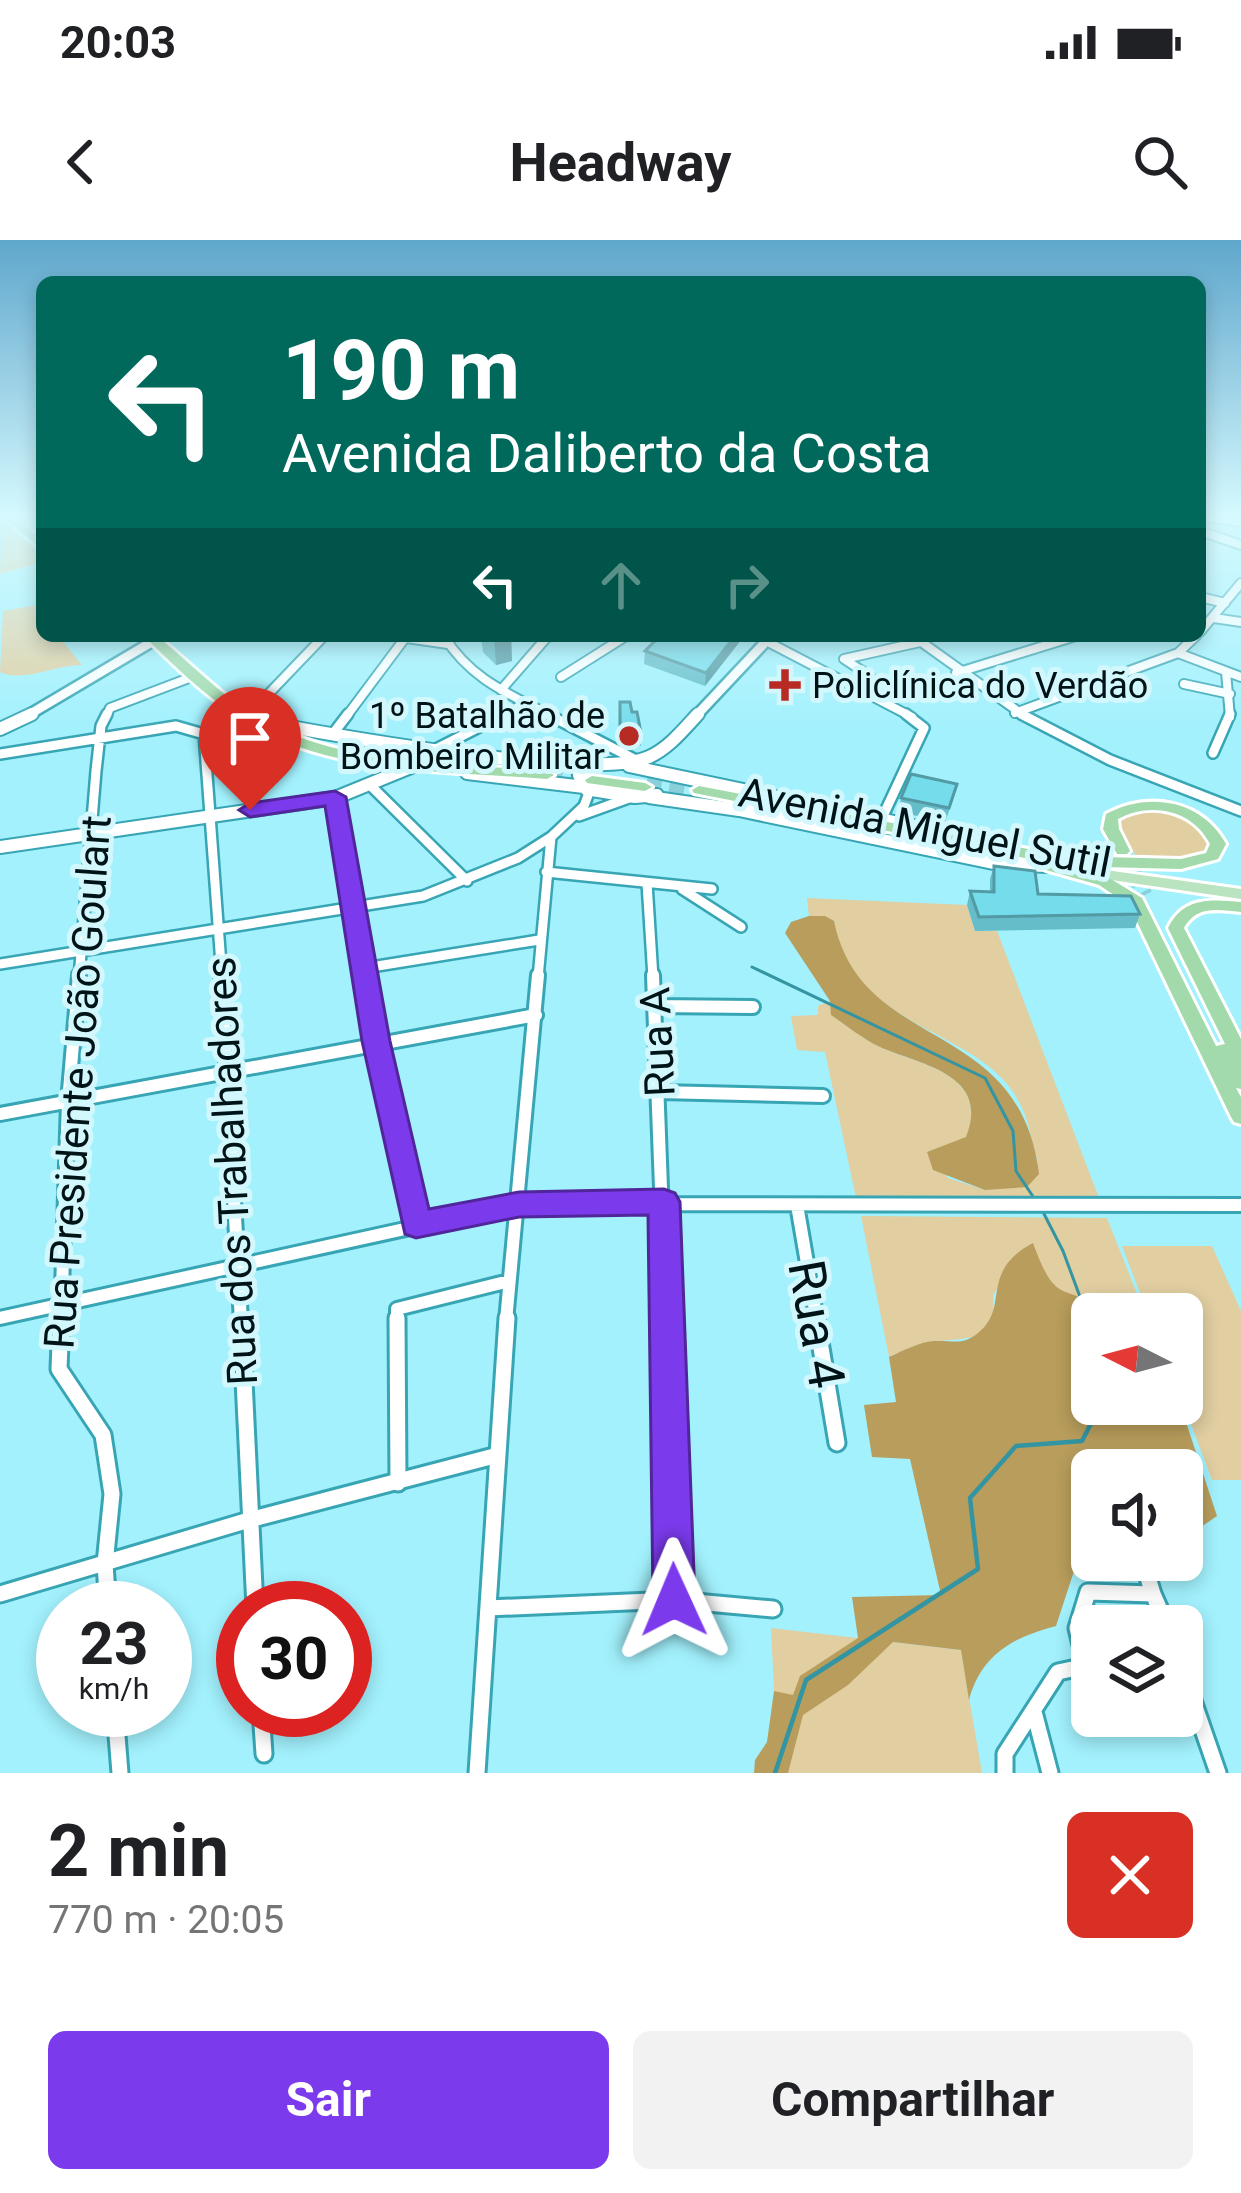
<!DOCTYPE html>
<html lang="pt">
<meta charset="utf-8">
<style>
:root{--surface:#fff;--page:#f2f2f2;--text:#202124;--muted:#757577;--accent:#7c3aed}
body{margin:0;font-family:Roboto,sans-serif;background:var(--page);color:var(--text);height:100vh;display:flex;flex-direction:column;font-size:45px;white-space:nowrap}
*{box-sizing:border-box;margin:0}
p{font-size:39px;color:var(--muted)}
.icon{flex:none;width:66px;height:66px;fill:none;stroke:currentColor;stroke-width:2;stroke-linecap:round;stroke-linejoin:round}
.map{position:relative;height:1533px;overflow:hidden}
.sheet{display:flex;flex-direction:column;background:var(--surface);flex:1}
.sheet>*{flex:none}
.guide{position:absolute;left:36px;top:36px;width:1170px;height:366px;border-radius:18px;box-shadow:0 6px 18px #0003;background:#00695c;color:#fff;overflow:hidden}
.needle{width:78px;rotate:276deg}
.fabs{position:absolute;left:1071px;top:1053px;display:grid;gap:24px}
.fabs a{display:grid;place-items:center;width:132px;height:132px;border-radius:18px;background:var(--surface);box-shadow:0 6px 18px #0003;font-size:60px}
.speed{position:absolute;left:36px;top:1341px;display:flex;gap:24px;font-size:60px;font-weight:700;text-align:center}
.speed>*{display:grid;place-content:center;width:156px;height:156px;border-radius:50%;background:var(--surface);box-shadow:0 6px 18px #0003;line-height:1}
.speed small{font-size:30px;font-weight:400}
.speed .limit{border:18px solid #d22;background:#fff;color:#111}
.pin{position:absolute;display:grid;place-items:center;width:102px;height:102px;color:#fff;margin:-123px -51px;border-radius:50% 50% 50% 0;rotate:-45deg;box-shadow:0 0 12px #0007}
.pin .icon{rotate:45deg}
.me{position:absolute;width:132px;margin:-66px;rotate:359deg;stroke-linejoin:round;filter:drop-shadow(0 0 9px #0008)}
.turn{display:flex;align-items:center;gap:42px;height:252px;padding:0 48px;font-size:54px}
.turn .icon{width:156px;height:156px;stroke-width:2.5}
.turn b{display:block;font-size:84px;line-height:102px}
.lanes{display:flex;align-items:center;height:114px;padding:0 48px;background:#0003;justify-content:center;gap:60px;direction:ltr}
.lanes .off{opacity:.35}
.round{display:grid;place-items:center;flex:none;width:126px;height:126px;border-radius:18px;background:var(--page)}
.summary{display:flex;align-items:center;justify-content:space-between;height:204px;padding:0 48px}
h1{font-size:72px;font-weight:700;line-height:90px}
.primary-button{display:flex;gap:24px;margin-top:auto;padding:24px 48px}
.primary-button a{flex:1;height:138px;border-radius:18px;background:var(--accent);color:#fff;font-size:48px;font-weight:700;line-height:138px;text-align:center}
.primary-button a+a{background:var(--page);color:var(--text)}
.status{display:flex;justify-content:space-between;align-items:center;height:84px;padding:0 60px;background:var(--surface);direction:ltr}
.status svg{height:33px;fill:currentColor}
header{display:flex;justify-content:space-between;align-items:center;height:156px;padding:0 48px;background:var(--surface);font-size:54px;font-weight:700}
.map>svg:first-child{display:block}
.green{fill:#e1cea1}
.forest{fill:#b89d5c}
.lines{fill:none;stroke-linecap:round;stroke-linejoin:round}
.stream-far1{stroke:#3394a2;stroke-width:3}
.stream{stroke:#3394a2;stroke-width:4.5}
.trunk-tunnel{stroke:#8ad0da;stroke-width:15;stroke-dasharray:15 8;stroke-linecap:butt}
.minor-far3-casing{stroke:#38a5b4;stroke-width:12}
.minor-far2-casing{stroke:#38a5b4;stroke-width:14}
.minor-far1-casing{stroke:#38a5b4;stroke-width:18}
.minor-casing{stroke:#38a5b4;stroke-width:21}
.tertiary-far1-casing{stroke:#38a5b4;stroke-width:14}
.tertiary-casing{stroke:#38a5b4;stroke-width:16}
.primary-casing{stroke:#fff;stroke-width:6}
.trunk-casing{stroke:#fff;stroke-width:6}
.minor-far3{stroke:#fff;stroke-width:8}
.minor-far2{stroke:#fff;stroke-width:9}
.minor-far1{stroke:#fff;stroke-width:12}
.minor{stroke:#fff;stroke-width:15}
.tertiary-far1{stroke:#fff;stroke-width:9}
.tertiary{stroke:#fff;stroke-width:12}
.primary{fill:#bae3c0;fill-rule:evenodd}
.trunk{fill:#a3daab;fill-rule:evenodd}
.wall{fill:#65bdca}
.shaded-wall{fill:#529aa4}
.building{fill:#75dceb;stroke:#529aa4;stroke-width:3}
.route{fill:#7c3aed;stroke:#51269a;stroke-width:3}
.poi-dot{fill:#b82a24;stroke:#d2f7fd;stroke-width:4.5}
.labels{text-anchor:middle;stroke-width:10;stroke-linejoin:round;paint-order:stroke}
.far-poi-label{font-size:36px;fill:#001317;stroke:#d2f7fd;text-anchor:start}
.street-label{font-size:42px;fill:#001317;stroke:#d2f7fd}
.near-street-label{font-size:51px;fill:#001317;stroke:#d2f7fd}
</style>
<div class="status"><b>20:03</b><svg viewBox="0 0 49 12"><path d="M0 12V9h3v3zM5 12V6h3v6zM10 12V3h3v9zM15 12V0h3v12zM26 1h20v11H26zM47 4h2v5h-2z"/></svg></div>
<header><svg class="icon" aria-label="back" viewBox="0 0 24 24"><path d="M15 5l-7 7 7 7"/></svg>Headway<svg class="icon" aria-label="search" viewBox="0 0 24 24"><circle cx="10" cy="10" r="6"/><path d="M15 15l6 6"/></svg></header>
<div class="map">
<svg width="1241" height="1533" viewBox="0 0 1241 1533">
<rect width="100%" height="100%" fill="#a2f1fd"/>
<path class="green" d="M2 277 37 308 42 322 0 334Z
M42 364V396H58L82 425C54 425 23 443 0 432L3 371Z
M1147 568C1177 573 1195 578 1212 605L1209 610 1185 619 1137 618 1117 581Z
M807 658 967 665 975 691H997L1099 958H856L825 812 797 810 791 776 818 775V766L830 761 832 775C847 786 863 799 880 807 922 826 991 834 966 898L927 912 948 938 985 950 1038 922C1032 905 1030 884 1022 868 987 786 854 796 834 681L809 676Z
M861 976 1107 978 1145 1074H1105C1085 1057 1067 1062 1053 1048 1043 1038 1038 1016 1032 1003L993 1055C997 1108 960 1096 927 1103 914 1106 901 1112 889 1117Z
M1122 1006H1212L1241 1071V1240H1212L1182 1160V1074H1148Z
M771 1388 961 1410 982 1533H778Z"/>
<path class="forest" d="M809 676H825L834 681C861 814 1020 775 1039 934L1027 947 985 950 933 930 927 912 966 897C991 834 921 825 880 807 863 799 847 786 831 775L830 761 785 693 791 682Z
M1033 1003C1058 1072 1064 1038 1105 1074H1092V1164H1180L1217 1276 1182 1300V1230H1092V1318L1076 1325 1056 1386C1013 1397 981 1415 969 1460L961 1410 893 1402 848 1445 803 1475 788 1533H754L755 1520 767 1502 774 1451 793 1455 800 1436 858 1398 852 1357 941 1355 910 1219 872 1217 864 1165 896 1162 889 1117C903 1111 919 1102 934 1101 953 1100 962 1106 978 1093 1011 1067 978 1032 1033 1003Z"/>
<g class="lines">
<path class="stream-far1" d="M752 727 985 838 1013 891 1016 931 1036 961
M1041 968 1063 1011 1089 1081"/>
<path class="stream" d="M1088 1078 1092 1089
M775 1533 806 1440 978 1329 970 1258 1016 1206 1082 1201 1101 1164"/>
<path class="trunk-tunnel" d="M548 529 595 535
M647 541 699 550
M1122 611 1145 655"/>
<defs>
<path id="minor-far3" d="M1207 277 1241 282
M1200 291 1241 305
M1200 357 1225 363
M1214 378 1241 382
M1200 392 1241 343
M393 396 448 404
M444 396C470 439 509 454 553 477
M913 396 1026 477
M766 401 912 477
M1178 413 1241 437
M1226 432 1230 477
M956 433 1076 396
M870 436 844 419 920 402
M561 437 626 396
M1184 444 1230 454
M501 450 548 396
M255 468 324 396
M1015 473 1178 413 1196 396
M106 477 110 468 197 435
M346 477 405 398
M499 477 524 464"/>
<path id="minor-far2" d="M547 474 634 519
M1021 474 1110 520 1241 571
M332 495 348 474
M436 509 505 474
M1213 513 1230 474
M0 514 176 486 204 494 222 738
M371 546 467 641
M335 558 365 738
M579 576 629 558
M882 578 924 488 906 474
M546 632 712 649
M647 643 653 738
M682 649 741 687
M0 724 423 656 518 618 551 597 584 566 590 550
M365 728 539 700
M79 738 96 531 101 486 107 474
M538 738 551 597"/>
<path id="minor-far1" d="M221 735 241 1081
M365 735 416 985
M653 735 666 1081
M655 766 753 767
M660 852 823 856
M0 874 536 775
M797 965 817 1081
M0 1078 519 964 1241 965
M61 1081 68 862 79 735
M397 1081V1069L509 1041
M506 1081 538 735"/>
<path id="minor" d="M61 1078 59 1129 103 1195 112 1254 105 1324 108 1368
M241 1078 255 1368
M397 1078 398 1243
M666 1078 674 1360
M816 1078 837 1203
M1145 1328 1153 1354
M0 1354 249 1280 498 1215
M488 1368 674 1360 773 1369
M1182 1429 1218 1533
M115 1470 120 1533
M261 1470 264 1514
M1034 1472 1050 1533
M477 1533 507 1078
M1005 1533V1514L1058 1432 1086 1426 1077 1388 1088 1352 1153 1354 1167 1386"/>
<path id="tertiary-far1" d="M25 477 155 400
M695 477 771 396"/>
<path id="tertiary" d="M291 487C357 499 596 541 649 517 669 508 684 489 698 474
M0 489 32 474
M595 525 579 535 586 549 635 557 657 555
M629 526 989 602
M467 533 584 547
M649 557 739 570 998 624 1047 626
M0 607 335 558 411 527"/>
<path id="primary" d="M1063 624 1241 649V659L1057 632 1055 629 1057 626Z"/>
<path id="trunk" d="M3 277H15L42 301V310Z
M144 396H157C193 425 225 460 266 482 346 526 458 523 547 531L554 535 547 539C453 531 343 535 258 489 216 466 177 429 144 396Z
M592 536 645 543 652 547 645 551 587 543 585 540Z
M699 546 1065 616 1181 619 1206 613 1210 604C1193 570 1151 561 1118 579L1119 589 1130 611 1127 614H1117L1103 589 1106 574C1149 551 1202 560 1226 604L1218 619 1181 629 1064 626 1111 639 1142 658 1216 806 1225 804 1168 688C1183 657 1210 659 1241 662V672C1218 670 1197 665 1184 688L1241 799V849L1236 848 1241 857V884L1234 882 1231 877 1129 665 1099 645 1046 630 1044 627 1050 623 694 553 692 550Z"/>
</defs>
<use href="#minor-far3" class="minor-far3-casing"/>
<use href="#minor-far2" class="minor-far2-casing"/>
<use href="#minor-far1" class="minor-far1-casing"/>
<use href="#minor" class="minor-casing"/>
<use href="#tertiary-far1" class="tertiary-far1-casing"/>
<use href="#tertiary" class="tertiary-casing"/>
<use href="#primary" class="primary-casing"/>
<use href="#trunk" class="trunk-casing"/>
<use href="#minor-far3" class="minor-far3"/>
<use href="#minor-far2" class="minor-far2"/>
<use href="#minor-far1" class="minor-far1"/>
<use href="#minor" class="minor"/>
<use href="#tertiary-far1" class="tertiary-far1"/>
<use href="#tertiary" class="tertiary"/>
<use href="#primary" class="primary"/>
<use href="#trunk" class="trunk"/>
</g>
<path class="wall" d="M481 396H511L512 421 496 425 483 412Z
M660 396H758L752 402 741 400 705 446 644 424 645 411Z
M620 462 632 472 641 493V506L620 502Z
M954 557 945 582 899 572 901 558Z
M994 626 1038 654 1140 674 1135 688 975 691 967 665 970 651 990 652V639Z"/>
<path class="shaded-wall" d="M494 396H511L512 421 496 425Z
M735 396H742L741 400 705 446 706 433Z"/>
<path class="building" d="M660 396H735L706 433 645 411Z
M620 462H630L632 472H637L641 493 620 488Z
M911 534 957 544 949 568 901 558Z
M994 626 1035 631 1038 654 1131 656 1140 674 979 677 970 651 994 652Z"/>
<linearGradient id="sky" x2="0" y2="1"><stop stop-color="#5fa7cc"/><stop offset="0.56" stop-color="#d5f9fe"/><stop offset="1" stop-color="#d5f9fe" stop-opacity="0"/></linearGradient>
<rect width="1241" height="492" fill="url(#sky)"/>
<path class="route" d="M335 551 346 557 390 801 429 969 519 952 664 949 675 953 680 962 695 1360 689 1375 674 1381 659 1375 653 1360 648 975 519 977 416 998 405 994 362 801 325 566 250 577 239 570 250 563Z"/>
<g class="poi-dot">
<path d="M779 427h12v12h12v12h-12v12h-12v-12h-12v-12h12z"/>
<circle cx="629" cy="496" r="12"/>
</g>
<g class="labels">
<g class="far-poi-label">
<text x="812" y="458">Policlínica do Verdão</text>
<text x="605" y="488" text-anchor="end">1º Batalhão de<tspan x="605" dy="41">Bombeiro Militar</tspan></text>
</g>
<g class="street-label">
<text transform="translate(925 587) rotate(11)" y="15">Avenida Miguel Sutil</text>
<text transform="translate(657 802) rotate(-93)" y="15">Rua A</text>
<text transform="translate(77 842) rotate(-86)" y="15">Rua Presidente João Goulart</text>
<text transform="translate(231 931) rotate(-93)" y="15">Rua dos Trabalhadores</text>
</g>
<g class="near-street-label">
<text transform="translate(817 1084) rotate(80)" y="18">Rua 4</text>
</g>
</g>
</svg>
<div class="fabs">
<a><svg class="needle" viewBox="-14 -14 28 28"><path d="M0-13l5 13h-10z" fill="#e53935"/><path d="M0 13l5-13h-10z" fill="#757577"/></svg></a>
<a><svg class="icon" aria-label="sound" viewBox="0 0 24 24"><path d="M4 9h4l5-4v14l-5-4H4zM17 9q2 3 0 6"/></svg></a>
<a><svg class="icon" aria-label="layers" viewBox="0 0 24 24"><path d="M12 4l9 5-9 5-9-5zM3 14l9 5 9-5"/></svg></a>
</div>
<div class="speed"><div>23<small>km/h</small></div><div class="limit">30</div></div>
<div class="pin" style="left:250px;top:570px;background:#d93025"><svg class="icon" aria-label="arrive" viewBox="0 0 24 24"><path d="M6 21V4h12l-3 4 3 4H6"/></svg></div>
<svg class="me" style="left:674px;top:1360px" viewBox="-20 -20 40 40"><path d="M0-17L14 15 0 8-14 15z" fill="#7c3aed" stroke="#fff" stroke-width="4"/></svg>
<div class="guide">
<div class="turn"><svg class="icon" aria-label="left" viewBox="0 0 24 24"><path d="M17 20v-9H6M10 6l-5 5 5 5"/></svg><div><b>190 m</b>Avenida Daliberto da Costa</div></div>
<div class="lanes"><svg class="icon" aria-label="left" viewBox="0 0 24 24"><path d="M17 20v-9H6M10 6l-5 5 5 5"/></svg><svg class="icon off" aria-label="ahead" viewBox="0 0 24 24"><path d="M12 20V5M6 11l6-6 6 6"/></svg><svg class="icon off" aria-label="right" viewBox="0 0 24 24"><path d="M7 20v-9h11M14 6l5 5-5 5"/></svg></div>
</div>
</div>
<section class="sheet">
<div class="summary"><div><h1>2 min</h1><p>770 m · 20:05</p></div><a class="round" style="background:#d93025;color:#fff"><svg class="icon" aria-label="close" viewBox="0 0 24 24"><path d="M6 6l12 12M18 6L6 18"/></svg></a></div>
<div class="primary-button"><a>Sair</a><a>Compartilhar</a></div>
</section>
